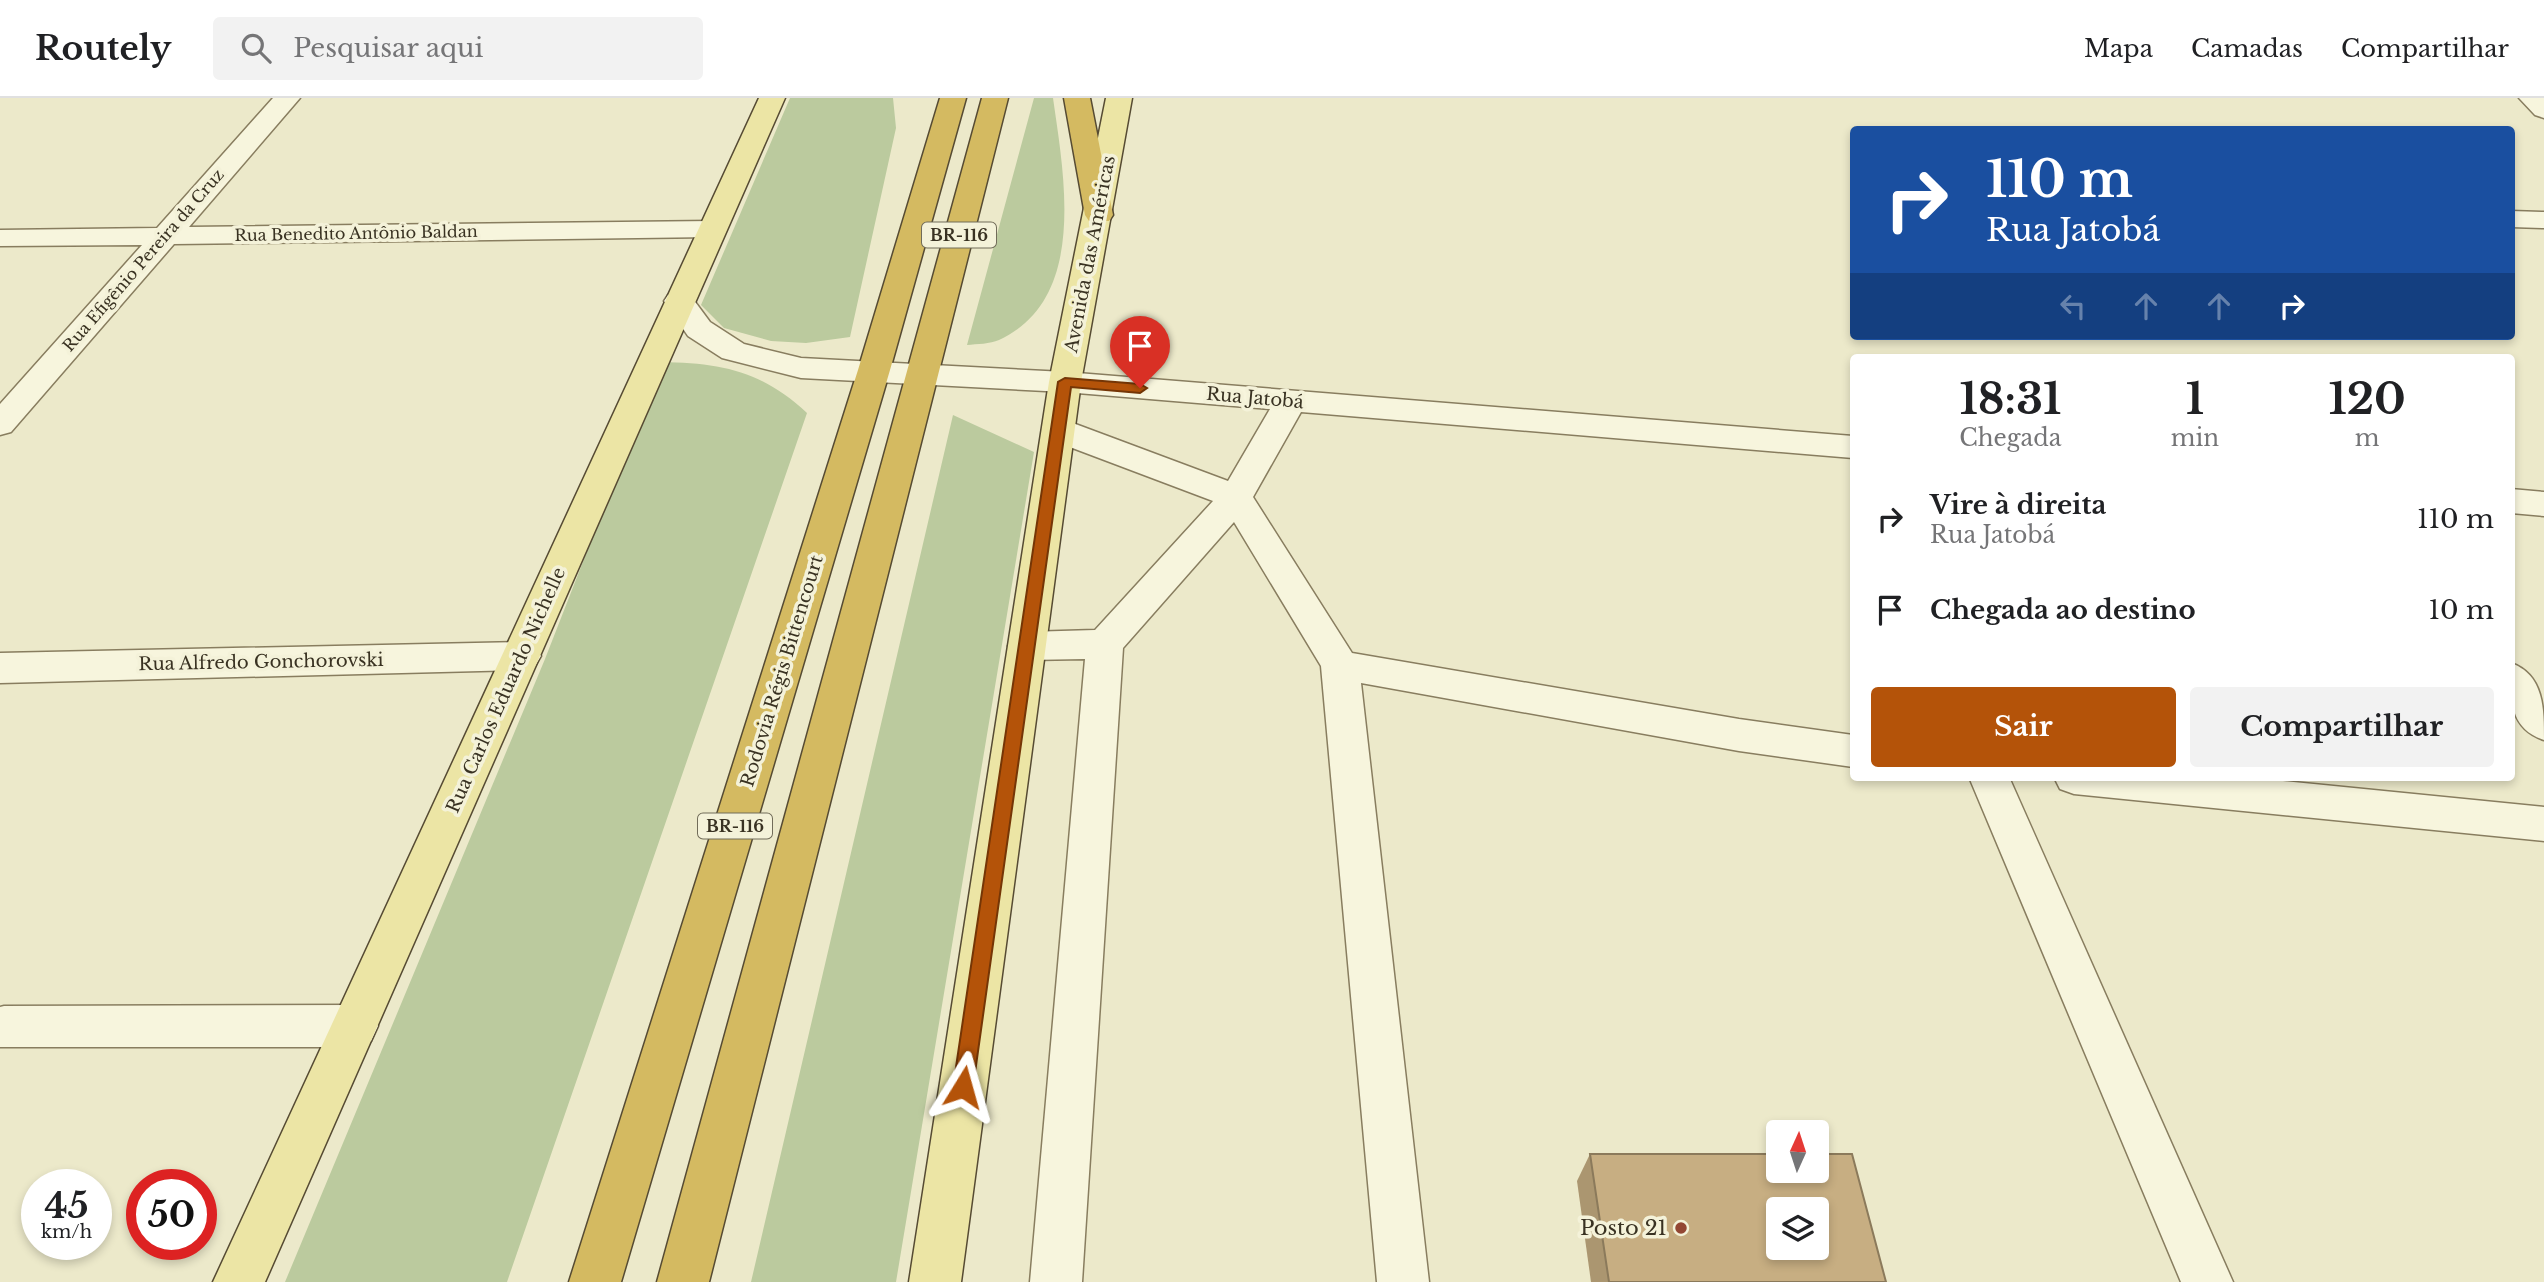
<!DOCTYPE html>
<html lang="pt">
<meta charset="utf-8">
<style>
:root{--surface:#fff;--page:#f2f2f2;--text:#202124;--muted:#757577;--line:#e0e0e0;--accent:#b45309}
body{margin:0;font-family:"Libre Baskerville",serif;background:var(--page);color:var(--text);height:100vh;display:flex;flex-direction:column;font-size:26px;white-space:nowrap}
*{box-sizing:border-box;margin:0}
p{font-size:23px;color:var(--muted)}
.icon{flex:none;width:38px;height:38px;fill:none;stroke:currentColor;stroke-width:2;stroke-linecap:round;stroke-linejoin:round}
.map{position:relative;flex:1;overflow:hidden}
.drawer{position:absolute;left:1850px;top:256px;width:665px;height:427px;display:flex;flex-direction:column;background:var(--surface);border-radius:7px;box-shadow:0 4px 10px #0003}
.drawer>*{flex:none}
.guide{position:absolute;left:1850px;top:28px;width:665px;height:214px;border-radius:7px;box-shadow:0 4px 10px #0003;background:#1a4fa0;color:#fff;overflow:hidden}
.needle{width:46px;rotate:3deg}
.controls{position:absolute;left:1766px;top:1022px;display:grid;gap:14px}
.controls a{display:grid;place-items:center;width:63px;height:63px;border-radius:7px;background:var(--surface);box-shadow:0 4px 10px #0003;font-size:35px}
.speed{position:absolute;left:21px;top:1071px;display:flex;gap:14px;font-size:35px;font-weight:700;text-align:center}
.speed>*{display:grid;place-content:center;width:91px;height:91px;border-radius:50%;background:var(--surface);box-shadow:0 4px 10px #0003;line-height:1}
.speed small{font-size:18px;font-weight:400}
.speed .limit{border:10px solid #d22;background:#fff;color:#111}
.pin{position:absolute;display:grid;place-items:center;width:60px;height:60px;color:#fff;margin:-72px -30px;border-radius:50% 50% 50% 0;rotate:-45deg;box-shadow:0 0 7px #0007}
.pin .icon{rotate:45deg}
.me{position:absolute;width:77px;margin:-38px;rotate:8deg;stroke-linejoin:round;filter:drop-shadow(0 0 5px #0008)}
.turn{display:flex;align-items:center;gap:24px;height:147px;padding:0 21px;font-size:32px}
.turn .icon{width:91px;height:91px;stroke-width:2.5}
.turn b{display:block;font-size:49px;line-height:60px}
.lanes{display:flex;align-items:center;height:66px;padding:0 21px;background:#0003;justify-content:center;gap:35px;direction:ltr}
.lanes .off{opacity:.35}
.eta{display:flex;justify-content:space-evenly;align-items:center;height:119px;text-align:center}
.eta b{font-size:42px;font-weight:800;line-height:49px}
.action{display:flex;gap:14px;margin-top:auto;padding:14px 21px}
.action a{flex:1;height:80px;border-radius:7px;background:var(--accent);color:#fff;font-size:28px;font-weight:800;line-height:80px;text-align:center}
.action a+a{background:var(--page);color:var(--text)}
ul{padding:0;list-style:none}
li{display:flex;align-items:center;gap:21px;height:91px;padding:0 21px}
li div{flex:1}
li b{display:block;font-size:26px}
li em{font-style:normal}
header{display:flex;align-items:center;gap:42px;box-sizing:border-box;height:98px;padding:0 35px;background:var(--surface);border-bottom:2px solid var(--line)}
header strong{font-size:33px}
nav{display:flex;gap:38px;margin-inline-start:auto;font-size:24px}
.search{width:490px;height:63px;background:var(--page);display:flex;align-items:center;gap:18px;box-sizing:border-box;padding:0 24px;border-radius:7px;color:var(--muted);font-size:26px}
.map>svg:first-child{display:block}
.green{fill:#bbca9e}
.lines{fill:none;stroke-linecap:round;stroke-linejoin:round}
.minor-casing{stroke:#887d5f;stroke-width:3}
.major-casing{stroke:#564b33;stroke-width:3}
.highway-casing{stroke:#564b33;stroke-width:3}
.minor{fill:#f7f5dd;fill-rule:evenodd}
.major{fill:#ece5a5;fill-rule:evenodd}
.highway{fill:#d4ba61;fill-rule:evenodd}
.wall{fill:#ab9670}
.building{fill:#c7ae82;stroke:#8b7a5b;stroke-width:2;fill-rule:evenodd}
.route{fill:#b45309;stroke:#753606;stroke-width:2}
.poi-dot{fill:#934733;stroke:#f4f2d9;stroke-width:2.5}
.labels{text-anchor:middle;stroke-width:7;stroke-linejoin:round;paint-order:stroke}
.far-street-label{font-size:16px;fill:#393222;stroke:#f4f2d9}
.shield{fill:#f4f2d9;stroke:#716c59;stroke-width:2}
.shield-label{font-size:16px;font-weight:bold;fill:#393222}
.street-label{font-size:18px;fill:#393222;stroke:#f4f2d9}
.near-poi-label{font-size:21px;fill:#393222;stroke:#f4f2d9;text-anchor:end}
</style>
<header>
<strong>Routely</strong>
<div class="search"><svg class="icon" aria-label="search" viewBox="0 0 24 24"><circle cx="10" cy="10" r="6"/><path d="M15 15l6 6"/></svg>Pesquisar aqui</div>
<nav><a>Mapa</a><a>Camadas</a><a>Compartilhar</a></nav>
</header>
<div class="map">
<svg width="2544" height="1184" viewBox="0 0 2544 1184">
<rect width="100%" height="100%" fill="#ece9ca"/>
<path class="green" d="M790 0H893L896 30 850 239 806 245 771 243 724 230 701 207Z
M1034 0H1053C1064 78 1088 201 999 242 990 246 977 246 967 247Z
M661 264C722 265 762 273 807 315L507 1184H285L545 561Z
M953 317 1034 354 896 1184H751Z"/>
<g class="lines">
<defs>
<path id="minor" d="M273 0H300L189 129 712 123 722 125 726 131 722 137 712 139 174 146 11 334 0 337V306L142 147 0 148V132L157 130Z
M2519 0H2544V20L2535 17Z
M2511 113 2544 114V130L2511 129Z
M679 194 690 197 710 224 744 246 801 260 1065 274 1853 338V360L1301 314 1253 399 1352 555 1739 621 1853 637V669L1739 653 1361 585 1429 1184H1377L1321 568 1234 424 1123 550 1082 1184H1030L1085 561 1027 562 1014 558 1008 548 1014 538 1027 534 1095 532 1213 403 1046 340 1042 332 1046 324 1058 321 1070 324 1228 383 1270 311 1065 294 801 280 722 260 688 238 664 203 668 197Z
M2511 391 2544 394V418L2511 415Z
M522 544 535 548 541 558 535 568 522 572 0 585V555Z
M2511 565C2544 577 2544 610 2544 642 2507 630 2511 597 2511 565Z
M1969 679H2009L2233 1184H2181Z
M2054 679H2242L2544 709V743L2074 696 2060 691Z
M355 907 371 913 378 928 371 943 355 949H0V909L4 908Z"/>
<path id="major" d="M759 0H785L265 1184H213Z
M1106 0H1132L1081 284 961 1184H909L1049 284Z"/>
<path id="highway" d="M940 0H966L890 272 621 1184H569L858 272Z
M982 0H1008L709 1184H657Z
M1064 0H1090L1113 117 1109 123H1089L1085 117Z"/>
</defs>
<use href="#minor" class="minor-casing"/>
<use href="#major" class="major-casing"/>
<use href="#highway" class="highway-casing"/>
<use href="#minor" class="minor"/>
<use href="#major" class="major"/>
<use href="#highway" class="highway"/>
</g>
<path class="wall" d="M1590 1056 1886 1184H1591L1577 1083Z"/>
<path class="building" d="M1590 1056H1778V1073H1816V1056H1852L1886 1184H1609ZM1778 1111H1816V1150H1778Z"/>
<path class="route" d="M1065 280 1140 286 1147 290 1140 295 1071 289 973 989 970 996 963 999 956 996 953 989 1058 284Z"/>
<circle class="poi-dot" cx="1681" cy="1130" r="7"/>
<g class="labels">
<g class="far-street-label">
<text transform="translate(356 135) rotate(-1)" y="6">Rua Benedito Antônio Baldan</text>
<text transform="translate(143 162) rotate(-49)" y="6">Rua Efigênio Pereira da Cruz</text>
</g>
<g class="shield">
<rect x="922" y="124.5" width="74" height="25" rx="5"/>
<rect x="698" y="715.5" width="74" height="25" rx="5"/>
</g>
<g class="shield-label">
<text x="959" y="143">BR-116</text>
<text x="735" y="734">BR-116</text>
</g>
<g class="street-label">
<text transform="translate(1090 156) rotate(-79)" y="6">Avenida das Américas</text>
<text transform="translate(1255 300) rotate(5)" y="6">Rua Jatobá</text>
<text transform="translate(261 564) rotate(-1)" y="6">Rua Alfredo Gonchorovski</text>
<text transform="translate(782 573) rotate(-73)" y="6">Rodovia Régis Bittencourt</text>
<text transform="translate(506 592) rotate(-66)" y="6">Rua Carlos Eduardo Nichelle</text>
</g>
<g class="near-poi-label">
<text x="1667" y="1137">Posto 21</text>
</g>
</g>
</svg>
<div class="controls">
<a><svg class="needle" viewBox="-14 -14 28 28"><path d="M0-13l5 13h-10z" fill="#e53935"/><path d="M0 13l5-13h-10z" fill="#757577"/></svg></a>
<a><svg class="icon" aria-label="layers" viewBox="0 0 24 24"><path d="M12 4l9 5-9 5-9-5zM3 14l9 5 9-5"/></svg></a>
</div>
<div class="speed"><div>45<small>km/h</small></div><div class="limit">50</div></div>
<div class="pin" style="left:1140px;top:290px;background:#d93025"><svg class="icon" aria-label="arrive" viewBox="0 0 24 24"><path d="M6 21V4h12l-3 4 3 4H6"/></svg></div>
<svg class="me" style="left:963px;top:989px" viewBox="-20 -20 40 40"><path d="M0-17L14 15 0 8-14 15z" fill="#b45309" stroke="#fff" stroke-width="4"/></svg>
<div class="guide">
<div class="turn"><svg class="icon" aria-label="right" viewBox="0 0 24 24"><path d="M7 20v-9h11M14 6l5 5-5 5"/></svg><div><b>110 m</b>Rua Jatobá</div></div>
<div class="lanes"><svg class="icon off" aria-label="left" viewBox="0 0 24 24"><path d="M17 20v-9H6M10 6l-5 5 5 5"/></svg><svg class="icon off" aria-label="ahead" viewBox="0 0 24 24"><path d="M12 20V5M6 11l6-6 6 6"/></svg><svg class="icon off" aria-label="ahead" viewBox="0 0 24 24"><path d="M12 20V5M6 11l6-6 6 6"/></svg><svg class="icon" aria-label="right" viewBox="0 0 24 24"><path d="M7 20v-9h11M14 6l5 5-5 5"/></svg></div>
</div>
<section class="drawer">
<div class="eta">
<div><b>18:31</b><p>Chegada</p></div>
<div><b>1</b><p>min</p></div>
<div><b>120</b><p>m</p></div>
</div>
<ul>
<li><svg class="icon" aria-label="right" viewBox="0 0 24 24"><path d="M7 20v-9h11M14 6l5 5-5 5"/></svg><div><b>Vire à direita</b><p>Rua Jatobá</p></div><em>110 m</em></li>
<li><svg class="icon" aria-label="arrive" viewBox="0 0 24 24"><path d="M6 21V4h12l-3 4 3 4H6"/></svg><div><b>Chegada ao destino</b></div><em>10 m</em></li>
</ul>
<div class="action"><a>Sair</a><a>Compartilhar</a></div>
</section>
</div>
